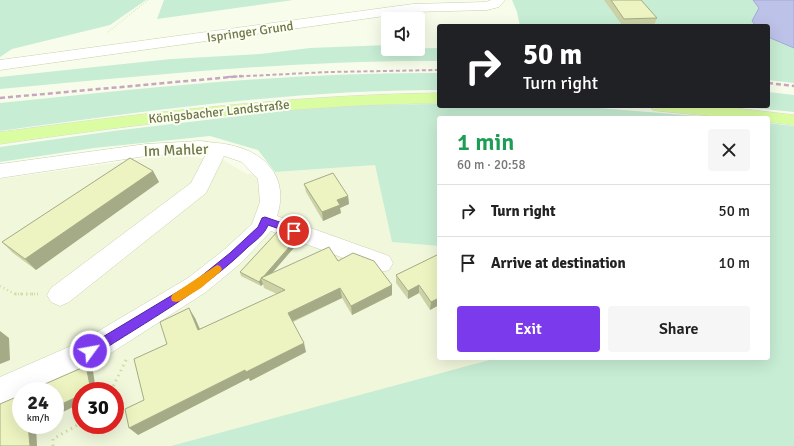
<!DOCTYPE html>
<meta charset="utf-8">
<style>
:root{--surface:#fff;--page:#f6f6f6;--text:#222;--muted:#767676;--line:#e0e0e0;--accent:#7c3aed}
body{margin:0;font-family:Signika,sans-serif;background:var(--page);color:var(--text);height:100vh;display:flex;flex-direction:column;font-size:15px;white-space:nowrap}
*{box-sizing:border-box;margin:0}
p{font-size:13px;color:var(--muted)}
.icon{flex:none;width:22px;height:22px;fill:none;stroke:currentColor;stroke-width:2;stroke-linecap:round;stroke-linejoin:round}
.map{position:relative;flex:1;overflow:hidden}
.side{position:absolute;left:437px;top:116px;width:333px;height:244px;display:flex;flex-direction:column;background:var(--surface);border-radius:4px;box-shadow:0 4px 16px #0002}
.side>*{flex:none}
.hud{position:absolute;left:437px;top:24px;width:333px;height:84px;border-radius:4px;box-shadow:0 4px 16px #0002;background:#202124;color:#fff;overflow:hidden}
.buttons{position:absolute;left:381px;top:12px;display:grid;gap:8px}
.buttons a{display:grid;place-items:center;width:44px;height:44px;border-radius:4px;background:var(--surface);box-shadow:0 4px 16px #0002;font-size:20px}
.speed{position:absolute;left:12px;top:382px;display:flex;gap:8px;font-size:20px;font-weight:700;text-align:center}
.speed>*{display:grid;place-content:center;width:52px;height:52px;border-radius:50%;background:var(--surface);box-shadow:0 4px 16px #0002;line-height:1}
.speed small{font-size:10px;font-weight:400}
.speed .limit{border:6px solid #d22;background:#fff;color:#111}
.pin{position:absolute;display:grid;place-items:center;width:34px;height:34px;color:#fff;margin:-17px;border:2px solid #fff;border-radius:50%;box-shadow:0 1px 4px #0007}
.me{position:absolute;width:44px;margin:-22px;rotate:58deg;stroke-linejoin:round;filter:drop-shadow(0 0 3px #0008)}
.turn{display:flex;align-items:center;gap:14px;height:84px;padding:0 20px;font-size:18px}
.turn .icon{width:52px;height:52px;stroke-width:2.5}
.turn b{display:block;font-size:28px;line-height:34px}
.round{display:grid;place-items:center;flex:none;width:42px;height:42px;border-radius:4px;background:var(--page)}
.overview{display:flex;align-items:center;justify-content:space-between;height:68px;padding:0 20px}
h1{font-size:24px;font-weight:600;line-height:30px;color:#1e9e55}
.action{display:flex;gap:8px;margin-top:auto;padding:8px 20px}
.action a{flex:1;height:46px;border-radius:4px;background:var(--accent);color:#fff;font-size:16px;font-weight:600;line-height:46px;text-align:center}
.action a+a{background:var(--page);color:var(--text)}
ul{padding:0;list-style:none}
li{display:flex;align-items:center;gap:12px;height:52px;padding:0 20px;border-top:1px solid var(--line)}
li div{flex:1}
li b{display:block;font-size:15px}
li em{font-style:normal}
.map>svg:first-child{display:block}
.residential{fill:#f0f7db;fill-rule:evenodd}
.green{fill:#c7edd4}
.water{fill:#bdc2e9;stroke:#a3a8db}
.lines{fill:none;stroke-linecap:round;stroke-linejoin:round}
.minor-casing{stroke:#cad1ae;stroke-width:1}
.major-casing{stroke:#dadbcf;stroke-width:1}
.path-far2{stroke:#d3daa3;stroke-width:1.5;stroke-dasharray:0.5 2;stroke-linecap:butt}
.path-far1{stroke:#d3daa3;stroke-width:2.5;stroke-dasharray:1 3;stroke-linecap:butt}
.path{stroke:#d3daa3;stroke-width:3;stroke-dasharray:1.5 4;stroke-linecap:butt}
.minor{fill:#fff;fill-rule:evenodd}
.major{fill:#dbfda2;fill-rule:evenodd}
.rail-far1{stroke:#c9a6bf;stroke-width:2;stroke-dasharray:4 2.5;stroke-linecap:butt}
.rail{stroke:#c9a6bf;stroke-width:2.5;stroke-dasharray:5 3;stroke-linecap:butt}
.wall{fill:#ccd2a6}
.shaded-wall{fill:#a6ab87}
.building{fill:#edf4c1;stroke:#a6ab87}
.route{fill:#7c3aed;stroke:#51269a}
.slow{fill:#f59e0b}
.labels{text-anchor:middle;stroke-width:4;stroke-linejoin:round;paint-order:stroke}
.far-street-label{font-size:13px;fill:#717548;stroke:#fafff2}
.street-label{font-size:15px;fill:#717548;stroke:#fafff2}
</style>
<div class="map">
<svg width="794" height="446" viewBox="0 0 794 446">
<rect width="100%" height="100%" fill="#f7fdea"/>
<path class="residential" d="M172 155 223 160 247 174 375 165 392 242 439 246V358L497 359 171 446H0V179ZM21 391H55V425H21ZM81 391H115V425H81Z"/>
<path class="green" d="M0 0H146L110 25 12 49 0 57Z
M164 0H293L157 19Z
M512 0H794V83L768 80V26H520L517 12Z
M388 45V49L439 48V61C290 60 148 76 0 89V77L171 59 260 54 310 48Z
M439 73V90C292 90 146 111 0 131V103C145 88 293 72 439 73Z
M768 92 794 95V112L734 106H768Z
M439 104V106H574L722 118H439V246L392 242 375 165 275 172 258 150 210 136 94 148 0 162V147L113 131 333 105Z
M768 123 794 126V446H171L497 358H768Z"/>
<path class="water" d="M753 0H794V48L768 37V26H756L752 21 759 8Z"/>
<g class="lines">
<defs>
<path id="minor" d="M491 0H505L499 7 487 10 413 12 0 70V60L413 4 486 2Z
M201 141C213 143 226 143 238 147 271 157 288 182 277 216L389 256 393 263 389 270 381 272 271 231 241 263 206 292 100 360 32 391H21V396L0 405V377L80 342 188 278 225 249 252 224 260 202 258 179 242 162 224 156 206 193 69 302 60 306 51 302 47 295 51 288 191 183 206 154 146 156 0 178V164L146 144Z"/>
<path id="major" d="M439 93V103C291 105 146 123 0 144V132C146 113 292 95 439 93Z
M650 106H718L794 115V125L768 122V118H731L659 111 653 110Z"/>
</defs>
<use href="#minor" class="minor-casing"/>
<use href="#major" class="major-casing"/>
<path class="path-far2" d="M108 32 148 0"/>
<path class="path-far1" d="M0 286 15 294H38"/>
<path class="path" d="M15 294H38
M111 391 127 358
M53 446V439L81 423"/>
<use href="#minor" class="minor"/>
<use href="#major" class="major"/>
<path class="rail-far1" d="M227 77 329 72 439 70"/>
<path class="rail" d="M768 83 794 86
M0 98 242 76"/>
</g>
<path class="wall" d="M604 0H641L657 18 654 25H622Z
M153 171 159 182 36 270 13 253 2 242Z
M304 184 348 196 349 204 340 208 341 213 323 221 306 192Z
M298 243 273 272 338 261 392 285V295L352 315 342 298 293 322 306 352 250 381 249 378 138 435 144 400 167 344 195 318 200 329 277 294 264 288 263 284 261 286 241 276 240 272Z
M439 254V305L430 310 419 293 408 299 396 283V275Z"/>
<path class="shaded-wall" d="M153 171 159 182 36 270 25 259Z
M348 196 349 204 340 208 341 213 323 221 322 212 337 200Z
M297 238 298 243 266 280 262 278Z
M261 279 263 284 261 286 259 282Z
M392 285V295L352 315 351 306Z
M419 285V293L408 299V291Z
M340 288 342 298 291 322 288 313Z
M439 298V305L430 310 431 302Z
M189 308 195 318 204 339 198 330Z
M0 331 9 338 10 360 0 364Z
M304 343 306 352 250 381 249 378 138 435 129 428 245 370Z
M86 366 93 371 96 391H90Z
M81 395V403L55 416V407Z
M28 425H36L37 446H30Z"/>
<path class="building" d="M611 0H641L657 18 624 19Z
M130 158 153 171 25 259 2 242Z
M333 173 348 196 337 200 340 205 322 212 304 184Z
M278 231 297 238 264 276 261 278V279L259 282 240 272Z
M329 247 338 261 353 253 374 261 392 285 351 306 340 288 288 313 304 343 246 372 245 370 129 428 125 409 144 400 134 359 167 344 160 322 189 308 198 330 285 290 261 278Z
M439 254V298L431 302 419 285 408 291 396 275Z
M86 366 91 390 81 391V395L55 407V391H29Z
M21 395V425H28L30 446H0V404Z"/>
<path class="route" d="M265 217 297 228 299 231 294 234 268 225C265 234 255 241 248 247 203 291 147 321 95 355L90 356 86 355 85 351 86 347 194 282 230 253 258 227 262 218Z"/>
<path class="slow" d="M217 265 220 266 222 269 220 272 201 288 180 301 176 302 172 301 171 298 172 295Z"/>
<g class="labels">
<g class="far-street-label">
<text transform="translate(250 31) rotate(-8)" y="5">Ispringer Grund</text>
<text transform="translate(219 111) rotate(-6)" y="5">Königsbacher Landstraße</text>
</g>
<g class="street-label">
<text transform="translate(176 150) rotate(-2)" y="5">Im Mahler</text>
</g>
</g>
</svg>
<div class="buttons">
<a><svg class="icon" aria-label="sound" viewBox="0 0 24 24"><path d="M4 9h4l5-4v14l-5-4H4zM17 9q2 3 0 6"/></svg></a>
</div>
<div class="speed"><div>24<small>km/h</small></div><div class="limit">30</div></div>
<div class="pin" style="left:294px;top:231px;background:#d93025"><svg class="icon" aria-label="arrive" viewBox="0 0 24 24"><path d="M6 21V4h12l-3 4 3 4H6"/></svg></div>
<svg class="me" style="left:90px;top:351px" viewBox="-20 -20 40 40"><circle r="17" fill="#7c3aed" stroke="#fff" stroke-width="3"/><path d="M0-11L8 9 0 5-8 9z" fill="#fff"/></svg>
<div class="hud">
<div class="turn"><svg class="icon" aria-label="right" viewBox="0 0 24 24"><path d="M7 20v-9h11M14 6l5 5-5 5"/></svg><div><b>50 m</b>Turn right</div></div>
</div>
<section class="side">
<div class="overview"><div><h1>1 min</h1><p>60 m · 20:58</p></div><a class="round"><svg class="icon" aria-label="close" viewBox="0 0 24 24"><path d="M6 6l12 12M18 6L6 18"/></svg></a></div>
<ul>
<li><svg class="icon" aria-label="right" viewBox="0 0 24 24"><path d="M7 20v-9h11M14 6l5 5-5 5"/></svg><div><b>Turn right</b></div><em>50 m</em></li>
<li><svg class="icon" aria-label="arrive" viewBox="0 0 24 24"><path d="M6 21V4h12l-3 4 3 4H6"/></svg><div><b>Arrive at destination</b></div><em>10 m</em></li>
</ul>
<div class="action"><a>Exit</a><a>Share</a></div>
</section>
</div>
